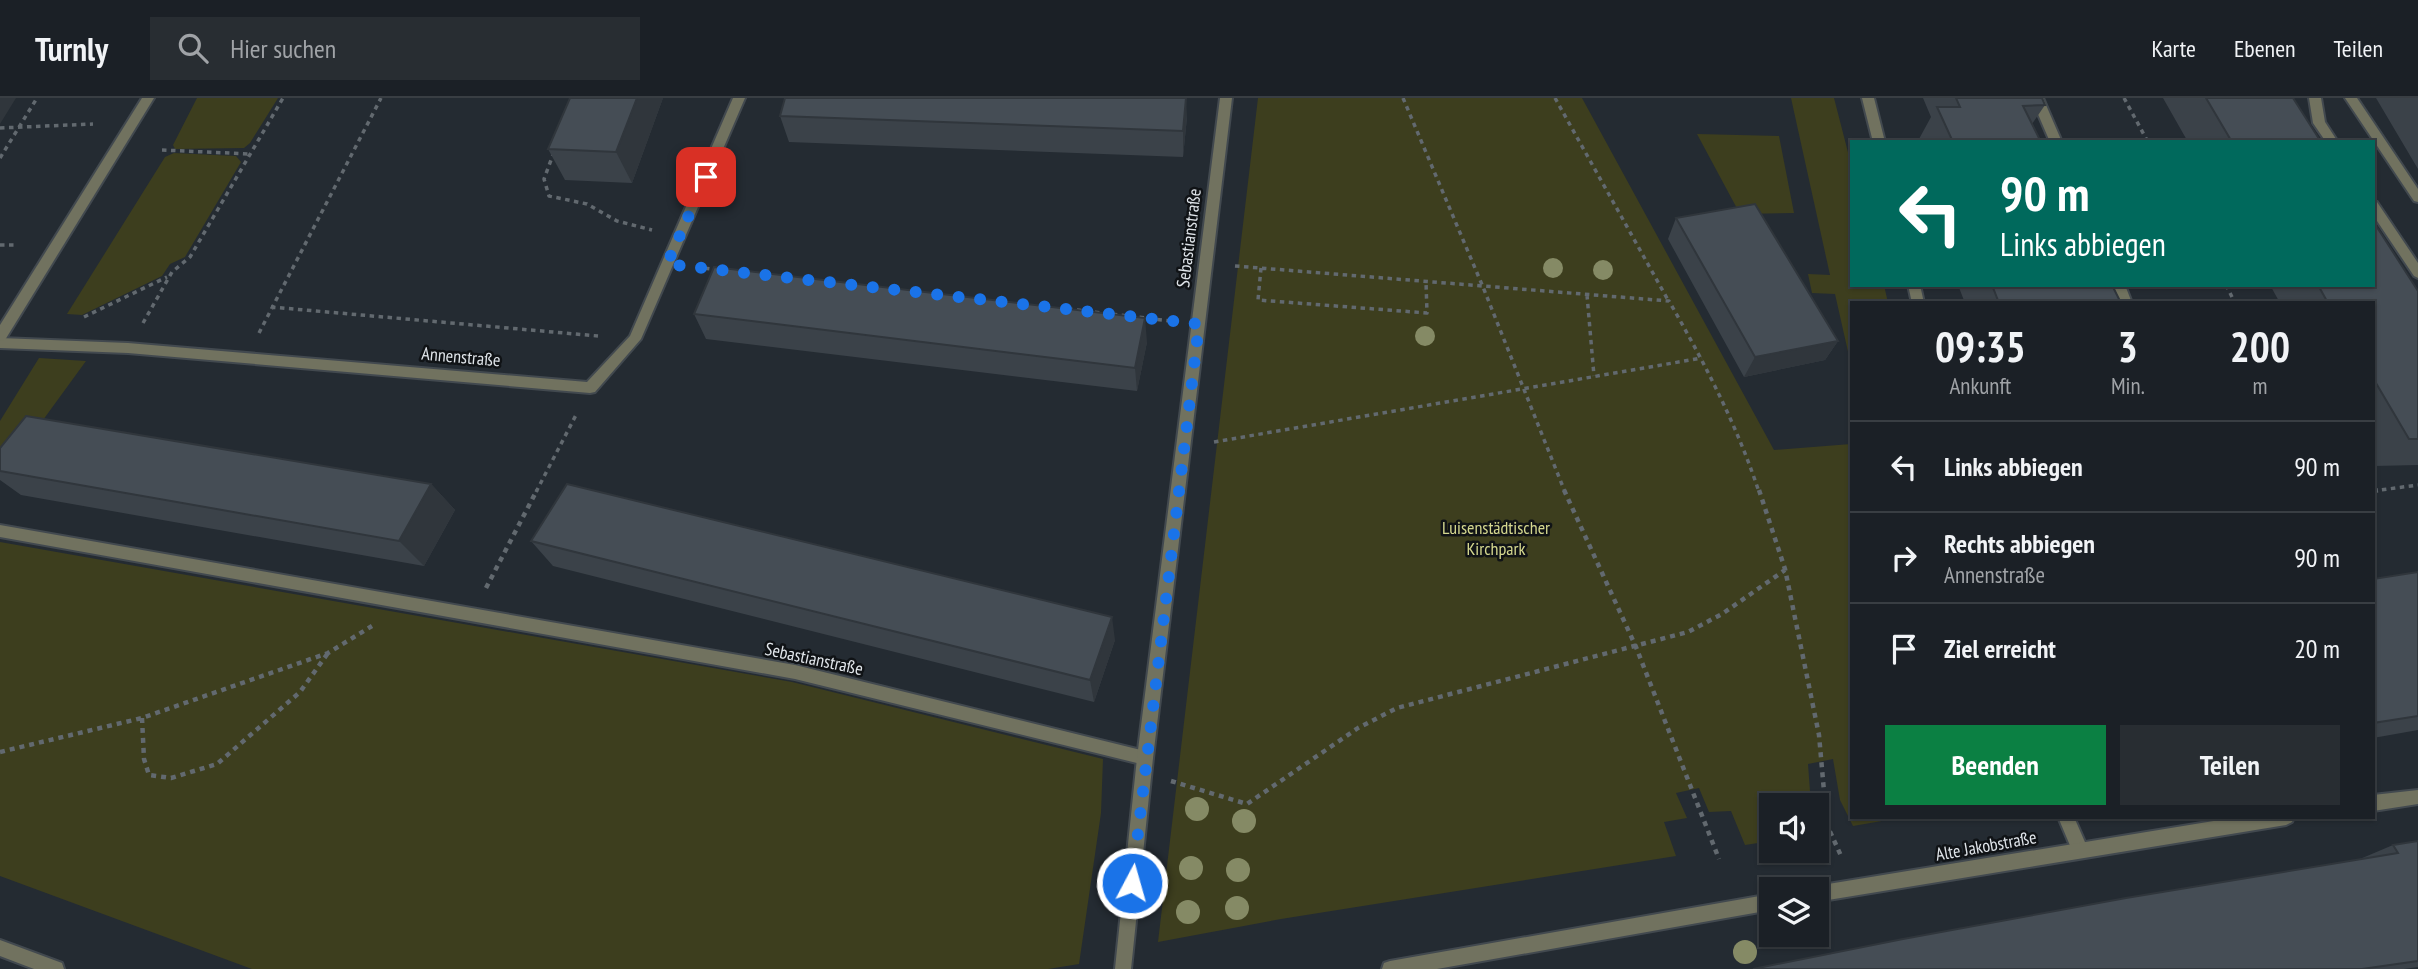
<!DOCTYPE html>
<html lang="de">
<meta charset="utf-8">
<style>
:root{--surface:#1b2026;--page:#282d32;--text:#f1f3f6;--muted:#a0a3a7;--line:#393e43;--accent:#0b8043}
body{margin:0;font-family:"PT Sans Narrow",sans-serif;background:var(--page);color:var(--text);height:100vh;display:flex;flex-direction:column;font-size:26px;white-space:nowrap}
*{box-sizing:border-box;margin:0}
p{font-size:23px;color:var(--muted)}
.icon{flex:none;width:38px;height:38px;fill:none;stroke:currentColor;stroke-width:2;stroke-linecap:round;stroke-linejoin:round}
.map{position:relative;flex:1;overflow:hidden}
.panel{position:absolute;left:1850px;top:203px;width:525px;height:518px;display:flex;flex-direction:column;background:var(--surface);border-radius:0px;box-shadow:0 2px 5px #0004,0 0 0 2px var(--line)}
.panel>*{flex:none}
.banner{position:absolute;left:1850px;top:42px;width:525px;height:147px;border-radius:0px;box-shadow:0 2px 5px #0004,0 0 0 2px var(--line);background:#00695c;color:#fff;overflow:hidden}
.buttons{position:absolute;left:1759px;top:695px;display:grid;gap:14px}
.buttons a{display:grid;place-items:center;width:70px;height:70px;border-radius:0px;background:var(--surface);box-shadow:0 2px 5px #0004,0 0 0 2px var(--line);font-size:35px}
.pin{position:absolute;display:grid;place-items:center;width:60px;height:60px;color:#fff;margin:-30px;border-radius:14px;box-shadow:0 4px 10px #0006}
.me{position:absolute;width:77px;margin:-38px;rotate:6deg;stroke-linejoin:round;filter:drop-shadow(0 0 5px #0008)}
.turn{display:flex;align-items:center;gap:24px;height:147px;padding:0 35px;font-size:32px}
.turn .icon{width:91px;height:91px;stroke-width:2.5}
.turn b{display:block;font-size:49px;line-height:60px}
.eta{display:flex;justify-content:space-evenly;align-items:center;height:119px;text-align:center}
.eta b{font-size:42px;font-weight:600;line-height:49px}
.cta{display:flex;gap:14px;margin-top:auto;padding:14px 35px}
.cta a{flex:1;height:80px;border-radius:0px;background:var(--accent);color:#fff;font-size:28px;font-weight:600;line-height:80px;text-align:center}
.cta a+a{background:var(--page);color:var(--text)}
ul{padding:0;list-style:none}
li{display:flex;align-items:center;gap:21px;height:91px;padding:0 35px;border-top:2px solid var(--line)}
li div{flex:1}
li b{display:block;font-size:26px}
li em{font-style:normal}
header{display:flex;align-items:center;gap:42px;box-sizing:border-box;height:98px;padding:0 35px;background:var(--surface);border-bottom:2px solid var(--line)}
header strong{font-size:33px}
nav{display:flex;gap:38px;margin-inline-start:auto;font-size:24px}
.search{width:490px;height:63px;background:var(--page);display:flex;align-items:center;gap:18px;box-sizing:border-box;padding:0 24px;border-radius:0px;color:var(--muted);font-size:26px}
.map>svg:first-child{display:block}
.green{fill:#3d3e1e}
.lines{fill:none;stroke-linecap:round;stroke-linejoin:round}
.service-casing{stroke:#42494f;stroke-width:4}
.minor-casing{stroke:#42494f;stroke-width:4}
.tertiary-casing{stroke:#42494f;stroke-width:4}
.path-far1{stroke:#62696f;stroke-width:3.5;stroke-dasharray:4.5 4.5;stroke-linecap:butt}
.path{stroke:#62696f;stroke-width:4.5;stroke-dasharray:5 5;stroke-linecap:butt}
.service{fill:#71725f;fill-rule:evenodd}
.minor{fill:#71725f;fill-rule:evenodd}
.tertiary{fill:#71725f;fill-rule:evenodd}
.tree{fill:#858a65}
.wall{fill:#3b4249}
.shaded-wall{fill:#30363c}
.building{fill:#454d55;stroke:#30363c;stroke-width:2}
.route{stroke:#1a73e8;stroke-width:12;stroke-dasharray:0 21.6}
.labels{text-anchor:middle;stroke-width:5;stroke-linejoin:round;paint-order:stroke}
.street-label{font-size:18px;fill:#e0e5ea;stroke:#101316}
.park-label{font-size:18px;fill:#d5d88f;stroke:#101316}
</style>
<header>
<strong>Turnly</strong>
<div class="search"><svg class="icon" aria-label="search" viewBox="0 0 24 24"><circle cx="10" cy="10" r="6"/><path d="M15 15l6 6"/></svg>Hier suchen</div>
<nav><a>Karte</a><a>Ebenen</a><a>Teilen</a></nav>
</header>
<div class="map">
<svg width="2418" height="871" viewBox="0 0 2418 871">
<rect width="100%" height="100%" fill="#242b32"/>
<path class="green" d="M197 0H278L250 45 244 50 175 51 173 47Z
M1258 0H1582L1774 352 1851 346 1852 719H1905L1853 728 1840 702 1833 661 1808 666 1811 707H1771V743L1745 747 1731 713 1709 714 1699 690 1676 695 1687 720 1664 724 1676 758 1281 821 1158 844Z
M1791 0H1834L1851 66 1852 187H1884L1888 205H1852L1851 267 1835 196 1812 195 1808 176 1830 177Z
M1697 36 1779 38 1794 115 1740 116Z
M174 55 236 58 241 64 185 159 170 166 162 178 82 217 67 216 165 59Z
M39 260 86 263 0 381V323Z
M0 444 792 584 1103 661 1101 715 1079 866 1048 871H252L0 778Z"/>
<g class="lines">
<defs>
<path id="service" d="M733 0H745L641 241 595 294 590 295 128 255 0 250V240L128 245 587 284 630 238Z
M1862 0H1874L1885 44H1873Z
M2031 0H2043L2062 44H2050Z
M2345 0H2357L2418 91V104L2414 103Z
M1908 187H1920L1924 205H1912Z
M2113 187H2125L2132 205H2120Z
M0 427 795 567 1145 653 1150 655 1153 660 1150 665 1145 667 795 581 0 439Z
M2058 719H2074L2088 751 2086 757 2080 759 2074 757Z"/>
<path id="minor" d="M1220 0H1232L1153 660 1131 871H1115L1137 660Z
M2309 0H2321L2325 24 2338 44H2326L2313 25Z
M2373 103 2377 104 2418 165V180L2414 178 2373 117Z
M2418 692V706L2373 713V697Z
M2238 719H2294L2292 724 2286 727 1816 804V791H1810L1816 788Z
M1771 796V812L1437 871H1382L1384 865 1390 863Z
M0 842 62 865 64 871H34L0 858Z"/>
<path id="tertiary" d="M142 0H154L5 242 0 243V227Z"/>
</defs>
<use href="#service" class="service-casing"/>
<use href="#minor" class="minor-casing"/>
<use href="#tertiary" class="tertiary-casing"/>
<path class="path-far1" d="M1403 0 1483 189 1565 394
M1555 0 1668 202
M2124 0 2148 44
M0 30 93 26
M162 52 250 56
M554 54 544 81 549 98 587 106 617 123 652 132
M0 60 37 0
M0 147H15
M1235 168 1669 203C1704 264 1737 327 1759 394
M696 169 719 172
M1261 170 1258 202 1427 215 1426 184
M2226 187 2235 205
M1587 197 1594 278
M271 209 598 238
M1068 211 1171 223
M84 219 167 179
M143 225 172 174 190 159 283 0
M259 235 381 0
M1214 344 1702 260
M2373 393 2418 387
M536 394 576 317"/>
<path class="path" d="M1564 392 1636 549 1719 761
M1759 392 1785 471 1819 637 1827 727 1842 760
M2373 393 2380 392
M486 490 537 392
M142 620 144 661 149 677 171 680 217 666 300 594 328 555
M0 654 142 620 328 555 372 528
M1171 683 1247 706 1358 630 1397 610 1688 534 1722 516 1785 472"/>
<use href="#service" class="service"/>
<use href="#minor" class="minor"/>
<use href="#tertiary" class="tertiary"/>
</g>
<g class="tree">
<circle cx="1553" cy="170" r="10"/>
<circle cx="1603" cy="172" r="10"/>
<circle cx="1425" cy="238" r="10"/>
<circle cx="1197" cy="711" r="12"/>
<circle cx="1244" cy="723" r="12"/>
<circle cx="1191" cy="770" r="12"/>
<circle cx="1238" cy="772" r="12"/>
<circle cx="1237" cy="810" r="12"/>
<circle cx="1188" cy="814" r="12"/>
<circle cx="1745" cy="854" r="12"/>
</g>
<path class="wall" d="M663 0 632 85 565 82 548 51Z
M1923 0H2042L2045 7 2032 26 2041 44H1920L1919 41 1931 19Z
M2163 0H2293L2321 44H2188Z
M2376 0H2418V71Z
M780 18 1187 19 1183 59 789 44Z
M1676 120 1838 243 1825 262 1744 279 1668 141Z
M1958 187H2112L2121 205H1965Z
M2270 187H2373L2418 193V367L2374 368 2373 367V205H2280Z
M694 216 1147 244 1137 293 706 241Z
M0 350 431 386 455 412 424 468 21 397 0 382Z
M531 443 1115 542 1094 604 553 468Z
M2418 474V632L2373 640V481Z
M2418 743V869L2404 871H1753L2360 761 2393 747Z"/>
<path class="shaded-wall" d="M0 0H16L0 26Z
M637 0H663L632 85 616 54Z
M1186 0 1187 19 1183 59V33Z
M1145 220 1147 244 1137 293 1135 270Z
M1838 243 1825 262 1744 279 1755 259Z
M431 386 455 412 424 468 399 443Z
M1112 519 1115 542 1094 604 1090 582Z"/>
<path class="building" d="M570 0H637L616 54 548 51Z
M785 0H1186L1183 33 780 18Z
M1956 0H2042L2045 7 2023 8 2041 44H1953L1937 9H1960Z
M2206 0H2293L2321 44H2232Z
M1755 106 1838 243 1755 259 1676 120Z
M2373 123 2418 193V341H2409L2373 280V205H2328L2318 187H2373Z
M714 169 1145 220 1135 270 694 216Z
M1992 187H2112L2121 205H1999Z
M26 318 431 386 399 443 0 373V350Z
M567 386 1112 519 1090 582 531 443Z
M2418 474V618L2373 625V481Z
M2418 743V863L2362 871H1753L1903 841 2126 800 2398 755 2393 747Z"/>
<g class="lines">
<path class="route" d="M706 79 667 166 1199 226 1132 785"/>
</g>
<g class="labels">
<g class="street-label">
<text transform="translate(1189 140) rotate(-83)" y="6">Sebastianstraße</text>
<text transform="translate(461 259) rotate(5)" y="6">Annenstraße</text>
<text transform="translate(814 561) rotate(12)" y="6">Sebastianstraße</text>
<text transform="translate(1986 748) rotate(-10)" y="6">Alte Jakobstraße</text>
</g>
<g class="park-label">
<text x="1496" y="436">Luisenstädtischer<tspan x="1496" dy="21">Kirchpark</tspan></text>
</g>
</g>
</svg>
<div class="buttons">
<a><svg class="icon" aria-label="sound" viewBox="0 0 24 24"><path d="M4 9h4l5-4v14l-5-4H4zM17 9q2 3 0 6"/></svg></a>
<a><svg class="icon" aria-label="layers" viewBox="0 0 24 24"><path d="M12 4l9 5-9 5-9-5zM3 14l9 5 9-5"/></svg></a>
</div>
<div class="pin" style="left:706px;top:79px;background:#d93025"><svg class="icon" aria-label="arrive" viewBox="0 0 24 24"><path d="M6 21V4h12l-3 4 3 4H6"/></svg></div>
<svg class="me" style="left:1132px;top:785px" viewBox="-20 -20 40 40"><circle r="17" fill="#1a73e8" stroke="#fff" stroke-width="3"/><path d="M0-11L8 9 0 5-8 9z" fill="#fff"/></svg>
<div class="banner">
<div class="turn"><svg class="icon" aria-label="left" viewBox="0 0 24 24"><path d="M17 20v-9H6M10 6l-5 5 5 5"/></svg><div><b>90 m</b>Links abbiegen</div></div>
</div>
<section class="panel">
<div class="eta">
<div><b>09:35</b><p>Ankunft</p></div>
<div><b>3</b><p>Min.</p></div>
<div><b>200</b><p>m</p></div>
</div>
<ul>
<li><svg class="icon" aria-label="left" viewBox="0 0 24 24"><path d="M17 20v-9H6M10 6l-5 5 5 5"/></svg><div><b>Links abbiegen</b></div><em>90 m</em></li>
<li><svg class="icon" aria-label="right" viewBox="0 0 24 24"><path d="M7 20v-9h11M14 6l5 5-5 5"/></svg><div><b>Rechts abbiegen</b><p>Annenstraße</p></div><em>90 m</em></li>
<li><svg class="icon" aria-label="arrive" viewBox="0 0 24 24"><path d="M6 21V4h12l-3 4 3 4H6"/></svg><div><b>Ziel erreicht</b></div><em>20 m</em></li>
</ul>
<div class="cta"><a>Beenden</a><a>Teilen</a></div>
</section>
</div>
